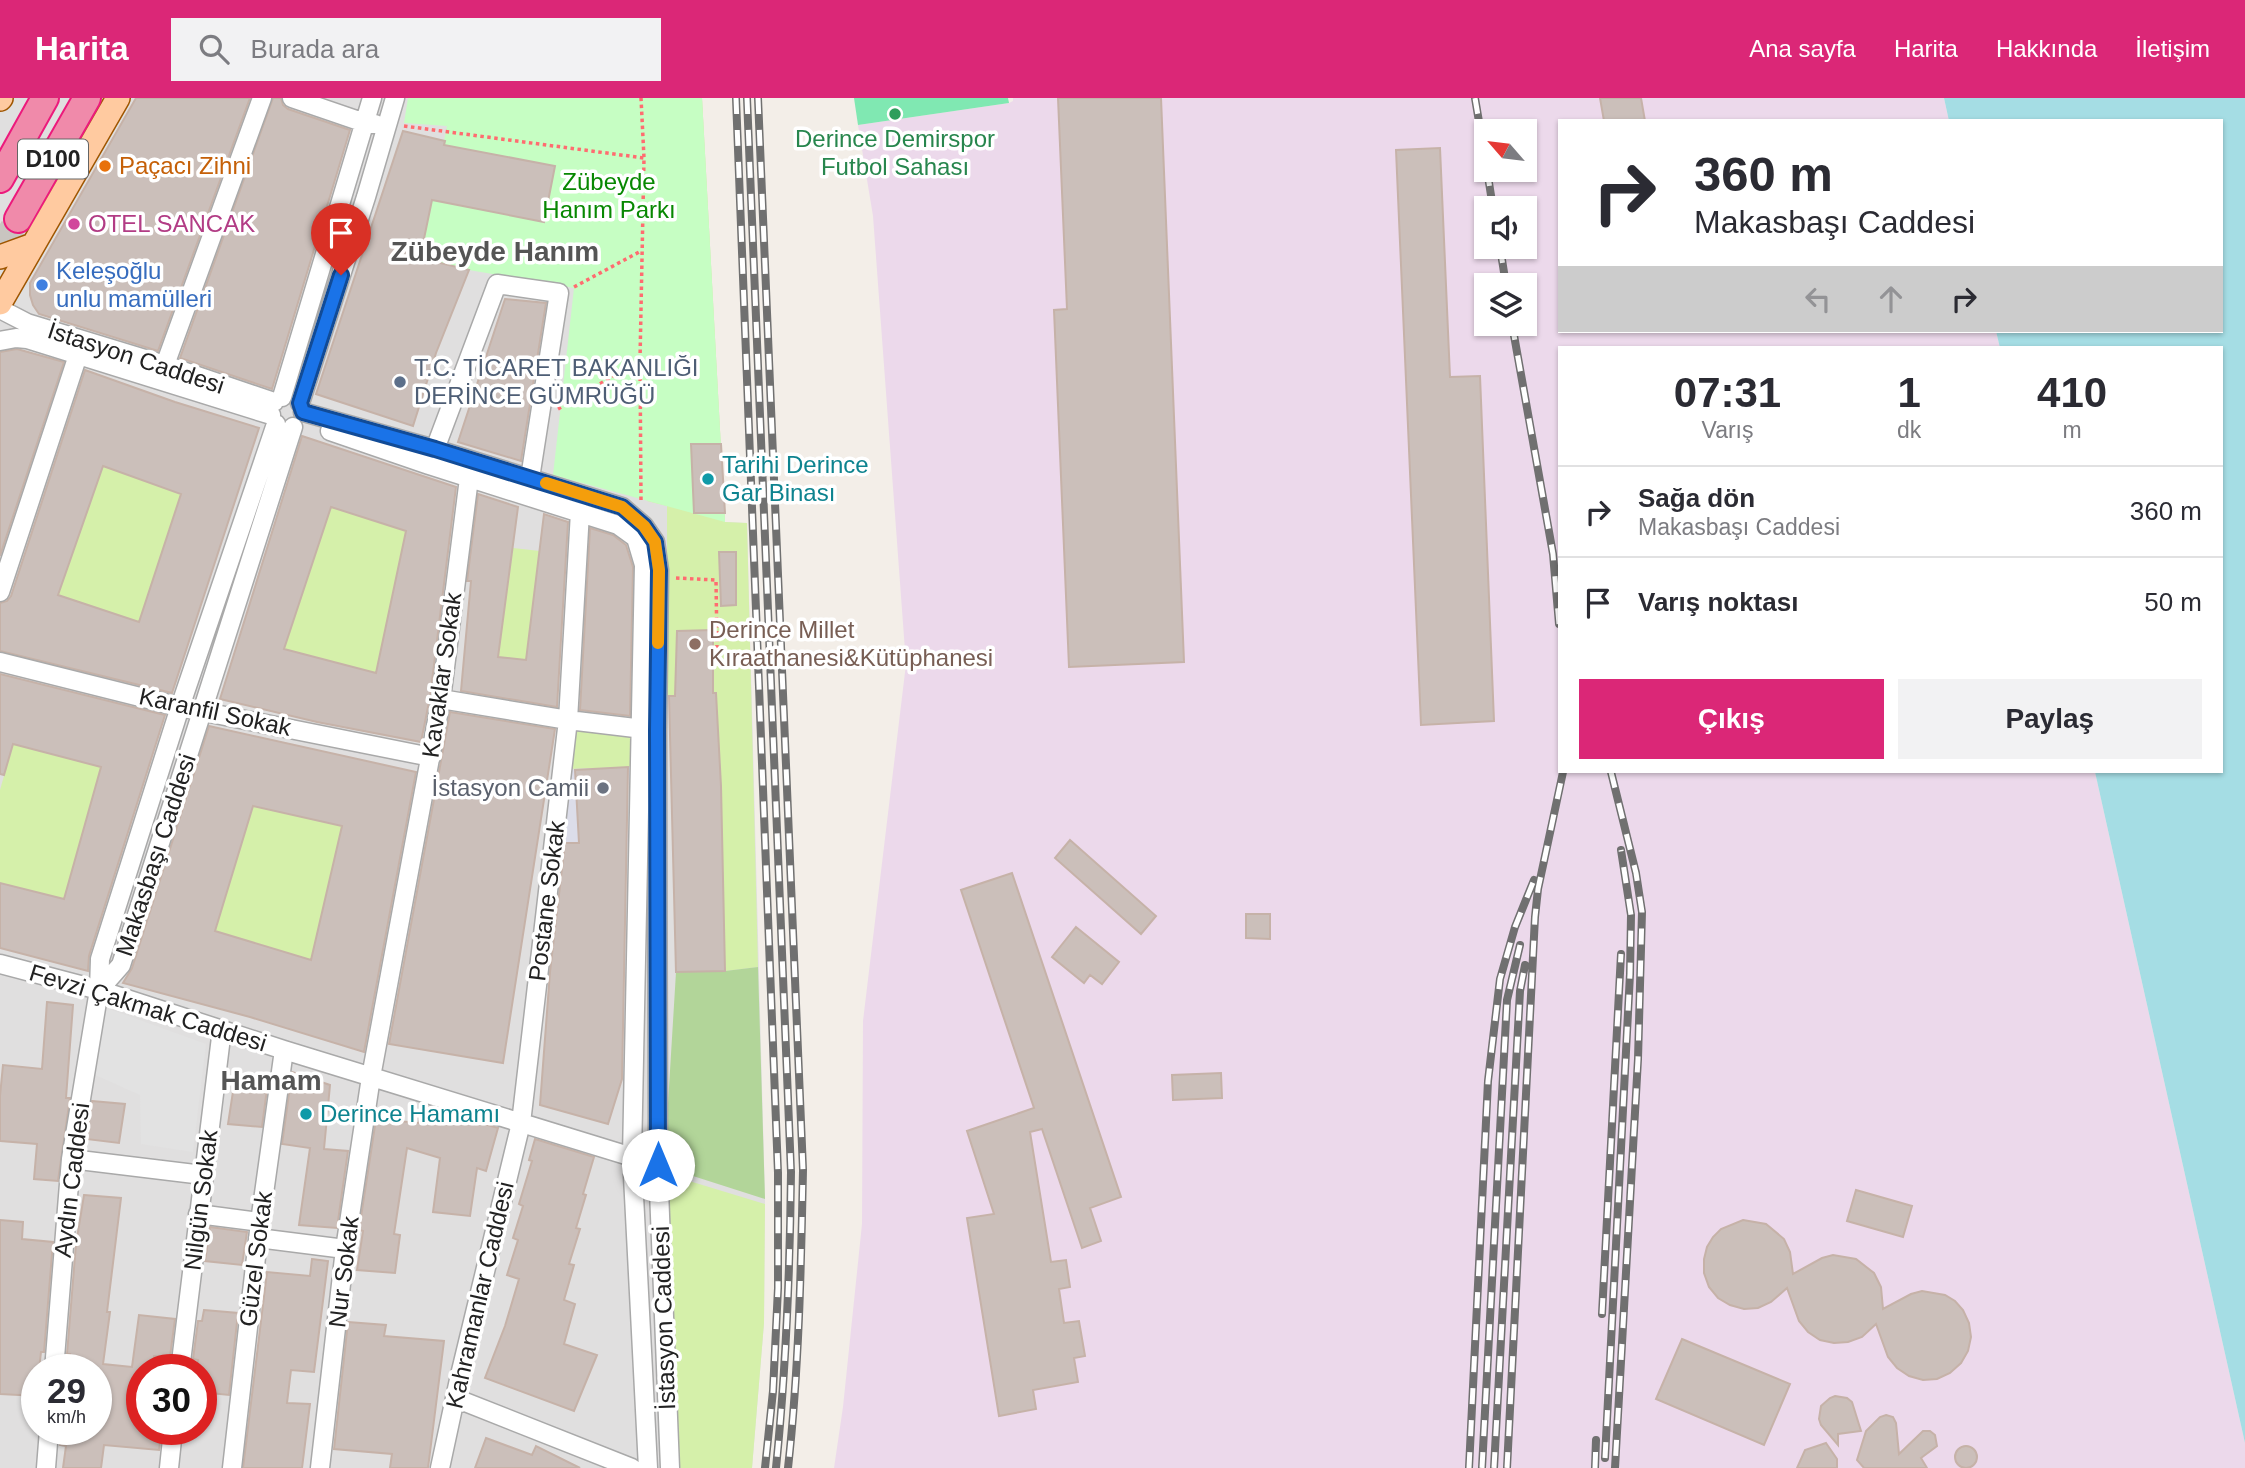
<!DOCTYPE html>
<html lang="tr">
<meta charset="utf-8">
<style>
:root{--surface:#fff;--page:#f2f2f3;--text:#2b2b33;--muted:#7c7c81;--line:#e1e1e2;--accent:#db2777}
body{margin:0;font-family:Helvetica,sans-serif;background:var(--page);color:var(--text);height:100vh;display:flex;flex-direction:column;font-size:26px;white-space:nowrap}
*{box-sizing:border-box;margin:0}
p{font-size:23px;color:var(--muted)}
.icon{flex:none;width:38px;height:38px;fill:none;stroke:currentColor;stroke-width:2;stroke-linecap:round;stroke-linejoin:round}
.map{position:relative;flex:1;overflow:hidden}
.panel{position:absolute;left:1558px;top:248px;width:665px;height:427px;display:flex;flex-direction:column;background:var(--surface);border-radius:0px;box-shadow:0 2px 5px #0004}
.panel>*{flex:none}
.banner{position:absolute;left:1558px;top:21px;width:665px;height:214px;border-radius:0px;box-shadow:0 2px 5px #0004;background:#fff;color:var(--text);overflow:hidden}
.needle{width:46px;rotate:298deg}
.buttons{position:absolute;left:1474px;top:21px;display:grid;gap:14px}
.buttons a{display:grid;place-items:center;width:63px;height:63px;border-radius:0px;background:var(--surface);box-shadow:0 2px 5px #0004;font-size:35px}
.speed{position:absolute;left:21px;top:1256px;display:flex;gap:14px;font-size:35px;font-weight:700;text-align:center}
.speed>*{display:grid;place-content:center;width:91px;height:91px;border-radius:50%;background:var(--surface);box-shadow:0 2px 5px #0004;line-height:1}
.speed small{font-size:18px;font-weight:400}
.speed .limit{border:10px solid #d22;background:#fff;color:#111}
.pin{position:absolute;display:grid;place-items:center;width:60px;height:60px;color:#fff;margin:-72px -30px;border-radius:50% 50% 50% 0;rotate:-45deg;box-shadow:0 0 7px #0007}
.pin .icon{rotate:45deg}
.me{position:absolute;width:77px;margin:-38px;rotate:0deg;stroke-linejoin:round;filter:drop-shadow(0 0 5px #0008)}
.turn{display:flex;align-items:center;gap:24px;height:147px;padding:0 21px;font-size:32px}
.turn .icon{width:91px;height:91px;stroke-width:2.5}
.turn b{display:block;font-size:49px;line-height:60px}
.lanes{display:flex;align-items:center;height:66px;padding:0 21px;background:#0003;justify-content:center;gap:35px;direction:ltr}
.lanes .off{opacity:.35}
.eta{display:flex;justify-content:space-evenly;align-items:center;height:119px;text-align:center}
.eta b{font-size:42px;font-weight:700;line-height:49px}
.primary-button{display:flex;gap:14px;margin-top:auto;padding:14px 21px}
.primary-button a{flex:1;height:80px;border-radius:0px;background:var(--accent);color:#fff;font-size:28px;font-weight:700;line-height:80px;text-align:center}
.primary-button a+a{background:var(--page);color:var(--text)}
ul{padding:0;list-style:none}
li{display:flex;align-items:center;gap:21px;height:91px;padding:0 21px;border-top:2px solid var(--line)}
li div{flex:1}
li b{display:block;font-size:26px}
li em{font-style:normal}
header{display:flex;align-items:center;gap:42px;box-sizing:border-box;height:98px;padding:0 35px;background:var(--accent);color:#fff}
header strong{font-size:33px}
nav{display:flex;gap:38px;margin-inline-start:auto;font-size:24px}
.search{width:490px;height:63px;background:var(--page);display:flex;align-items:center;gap:18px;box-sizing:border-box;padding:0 24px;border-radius:0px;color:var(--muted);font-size:26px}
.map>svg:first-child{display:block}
.residential{fill:#e0dfdf;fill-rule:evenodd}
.industrial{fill:#ecd9eb;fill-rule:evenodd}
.grass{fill:#d5f0aa}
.forest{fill:#b2d599}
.park{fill:#c6fec3}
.pitch{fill:#80e8b2}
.parking{fill:#e2e2e2}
.plaza{fill:#dcdde9}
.water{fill:#a5dde4}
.building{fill:#cbbfba;stroke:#c6b2a8;stroke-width:2;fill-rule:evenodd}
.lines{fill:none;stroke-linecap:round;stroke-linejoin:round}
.highway-tunnel{stroke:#c9c5c0;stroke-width:26;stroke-dasharray:26 13;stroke-linecap:butt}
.minor-casing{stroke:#a9a9a9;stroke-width:21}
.major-casing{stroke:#9f5600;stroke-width:26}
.highway-casing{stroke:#ec1a7c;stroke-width:30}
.path{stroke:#ff6c70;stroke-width:3.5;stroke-dasharray:3.5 3.5;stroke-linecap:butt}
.minor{stroke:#fff;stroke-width:18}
.major{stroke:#ffcaa0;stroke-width:23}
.highway{stroke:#f08aaa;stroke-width:26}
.rail-casing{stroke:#707070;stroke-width:8}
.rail{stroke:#fff;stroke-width:5;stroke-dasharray:16;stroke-linecap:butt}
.route-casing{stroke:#114b97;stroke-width:18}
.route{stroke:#1a73e8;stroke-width:12}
.slow{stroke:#f59e0b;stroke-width:12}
.leisure-dot{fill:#2e9e5b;stroke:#fff;stroke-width:2.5}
.food-dot{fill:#e8710a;stroke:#fff;stroke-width:2.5}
.hotel-dot{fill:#d1479c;stroke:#fff;stroke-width:2.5}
.shop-dot{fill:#3f7fe0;stroke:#fff;stroke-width:2.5}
.service-dot{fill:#5c6f8a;stroke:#fff;stroke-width:2.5}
.culture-dot{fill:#0f9aa8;stroke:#fff;stroke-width:2.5}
.education-dot{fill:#8d6e63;stroke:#fff;stroke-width:2.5}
.worship-dot{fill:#6b7280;stroke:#fff;stroke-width:2.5}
.labels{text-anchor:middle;stroke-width:7;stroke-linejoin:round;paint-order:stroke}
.shield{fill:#fff;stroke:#646464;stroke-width:2}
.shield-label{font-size:23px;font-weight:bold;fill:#222}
.leisure-label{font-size:24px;fill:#27864d;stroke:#fff}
.food-label{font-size:24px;fill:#c56008;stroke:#fff;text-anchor:start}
.park-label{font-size:24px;fill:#088802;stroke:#fff}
.hotel-label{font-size:24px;fill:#b23c85;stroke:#fff;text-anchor:start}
.shop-label{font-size:24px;fill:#366cbe;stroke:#fff;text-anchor:start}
.street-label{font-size:24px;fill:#222;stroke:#fff}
.service-label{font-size:24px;fill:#4e5e75;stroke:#fff;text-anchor:start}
.culture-label{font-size:24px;fill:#0d838f;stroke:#fff;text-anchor:start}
.education-label{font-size:24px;fill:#785e54;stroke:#fff;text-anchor:start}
.worship-label{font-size:24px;fill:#5b616d;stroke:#fff;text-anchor:end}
.quarter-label{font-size:28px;font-weight:bold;fill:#555;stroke:#fff}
</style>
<header>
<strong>Harita</strong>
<div class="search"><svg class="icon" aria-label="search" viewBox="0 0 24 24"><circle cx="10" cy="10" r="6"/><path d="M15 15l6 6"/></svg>Burada ara</div>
<nav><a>Ana sayfa</a><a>Harita</a><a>Hakkında</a><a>İletişim</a></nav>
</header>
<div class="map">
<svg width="2245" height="1370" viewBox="0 0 2245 1370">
<rect width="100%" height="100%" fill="#f3eee8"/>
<path class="residential" d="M0 0H702L725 424 747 425 765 1101 764 1225 752 1370H0ZM37 1272H96V1332H37ZM142 1272H201V1332H142Z"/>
<path class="industrial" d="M1013 0H1944L1949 23H1559V233H1996L2000 250H1559V674H2095L2245 1345V1370H834L843 1309 862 1126 863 923 906 566 873 118 858 27 1009 5 1013 3ZM1486 33H1524V72H1486ZM1486 110H1524V149H1486ZM1486 187H1524V226H1486Z"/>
<path class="grass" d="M702 0 725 424 747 425 758 869 725 873 721 688 716 595 667 598V408L647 403Z
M103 368 181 396 139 524 58 497Z
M331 409 406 433 376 575 284 551Z
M513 450 540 453 526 562 498 559Z
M571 625 637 634 636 670 628 669 567 671Z
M13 646 101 669 64 801 0 785V692Z
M253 708 342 728 311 862 215 833Z
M663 1075 765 1106 764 1225 752 1370H674Z"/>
<path class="forest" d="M758 869 765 1101 668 1070 665 1055 676 874 725 873Z"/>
<path class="park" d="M408 0H702L725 424 553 377 574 190 469 172 420 160 447 28 404 25Z"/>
<path class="pitch" d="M854 0H1008L1009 5 858 27Z"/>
<path class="parking" d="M106 910 206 946 193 1054 141 1046 140 997 93 976Z"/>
<path class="plaza" d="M628 669 636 670 634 747 560 745 567 671 575 672 578 736 631 733Z"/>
<path class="water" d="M1944 0H2245V1345L2095 674H2221V250H2000L1996 233H2221V23H1949Z"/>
<path class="building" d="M136 0H250L158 253 39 216 33 207 30 197V185Z
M273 0H281L283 7 288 11 350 32 272 291 180 260Z
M1058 0H1161L1184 564 1069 569 1054 212 1067 211Z
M1600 0H1641L1645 23H1604Z
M403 33 445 43 444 47 555 68 544 124 432 102 420 160 469 172 436 255 413 328 316 296Z
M1440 50 1450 279 1480 278 1494 623 1421 627 1396 52Z
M505 201 546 205 521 363 458 344Z
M17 251 64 264 0 458V254Z
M85 272 175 304 259 330 172 595 0 553V505L7 503 11 498ZM103 368 181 396 139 524 58 497Z
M302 338 456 389 430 599 421 644 317 624 220 601ZM331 409 406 433 376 575 284 551Z
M691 346H721L725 415H694Z
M478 396 518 409 498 559 526 562 544 416 568 424 557 609 461 593 471 483H467Z
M590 430 613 437 626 447 633 469 630 618 580 612Z
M719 454H736V507L721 508Z
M713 532V595H716L721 688 725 873 676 874 669 598H675L677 533Z
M0 576 165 617 89 858 88 873 0 850V785L64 801 101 669 13 646 4 677 0 676Z
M450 614 555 631 503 965 389 946Z
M209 628 416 674 364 954 250 919 123 885 132 870ZM253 708 342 728 311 862 215 833Z
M628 669 622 981 608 1026 540 1007 550 874 565 745H579L575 672Z
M1070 742 1156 818 1141 836 1055 760Z
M1012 775 1121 1099 1090 1110 1101 1143 1082 1150 1042 1031 1030 1034 1051 1164 1066 1162 1070 1189 1059 1191 1064 1225 1079 1223 1085 1258 1074 1260 1078 1284 1033 1292 1036 1311 999 1318 967 1120 994 1116 967 1033 1034 1010 961 792Z
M1246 816H1270V841L1246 840Z
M1076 829 1119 864 1102 886 1090 877 1084 885 1052 859Z
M47 904 73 907 66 1000H70L58 1083 34 1081 37 1046 0 1043V998L3 967 42 971Z
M292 974 330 987 324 1051 348 1053 337 1130 299 1127 310 1050 282 1046Z
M1221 975 1222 1000 1173 1002 1172 977Z
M234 987 267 991 262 1029 228 1026Z
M92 1003 125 1006 119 1045 86 1041Z
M424 1008 498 1030 486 1073 477 1070 470 1118 433 1114 440 1060 407 1050 394 1136 400 1137 395 1175 357 1172 363 1133 359 1132 376 1021 419 1025Z
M535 1041 594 1059 583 1096 586 1097 576 1130 580 1131 569 1166 574 1167 564 1202 575 1206 564 1246 597 1257 574 1313 485 1280 505 1228 519 1181 507 1177 518 1142 513 1140 523 1108 519 1106 532 1063 529 1062Z
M1856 1092 1912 1108 1903 1139 1847 1123Z
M84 1097 121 1100 107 1214H110L103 1266 132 1269 139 1217 175 1221 170 1259 154 1258 152 1272H142V1332H162L159 1352 104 1347 101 1370H63L66 1348 60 1347 62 1332H96V1272H68L70 1256H67L76 1146Z
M0 1122 23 1124 22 1141 53 1144 44 1254H41L39 1272H37V1298L0 1296Z
M1743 1122 1766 1126 1784 1141 1790 1154 1793 1176 1822 1160 1833 1157 1856 1161 1874 1175 1881 1189 1883 1211 1911 1196 1922 1193 1945 1197 1955 1203 1963 1212 1969 1225 1971 1239 1968 1253 1961 1265 1950 1275 1937 1281 1923 1282 1909 1278 1897 1270 1888 1259 1876 1226 1862 1239 1848 1244 1834 1245 1820 1242 1808 1234 1799 1223 1787 1190 1771 1204 1758 1210 1744 1211 1730 1207 1718 1200 1709 1189 1704 1175V1161L1707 1149 1713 1139 1721 1131Z
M210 1129 247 1134 242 1167 205 1163Z
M312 1161 328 1163 314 1274 291 1272 287 1305 310 1306 302 1370H243L267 1174 310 1178Z
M204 1212 238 1215 229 1297 201 1294V1272H196L198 1262 193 1261 198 1223H202Z
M348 1224 386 1227 384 1238 444 1243 428 1370H390L392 1356 334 1351Z
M1682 1241 1790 1286 1764 1347 1656 1301Z
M1835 1298 1847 1300 1852 1304 1861 1333 1838 1336V1347L1821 1327 1819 1321 1821 1308 1830 1300Z
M1886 1317 1893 1319 1896 1325 1899 1356 1923 1333H1930L1935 1337 1937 1348 1921 1360 1927 1370H1864L1857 1362 1866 1333 1880 1319Z
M486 1340 532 1357 536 1348 580 1370H475Z
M1826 1345 1837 1361V1370H1797L1805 1352Z
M1955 1359a11 11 0 1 1 22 0a11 11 0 1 1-22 0Z"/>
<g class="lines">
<path class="highway-tunnel" d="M0 152 18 121"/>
<defs>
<path id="minor" d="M292 0 365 25 375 26
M0 211 27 225 165 267 274 304
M0 243 16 240 27 241 271 317
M165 267 262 0
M282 299 372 0
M300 305 366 99 395 0
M303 314 435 351 622 409 644 428 655 444 659 472 657 633 658 1067 670 1370
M330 333 429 367 618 427 636 440 644 467 632 1059 648 1370
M435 351 497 186 559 195 530 380
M0 494 78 257
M0 564 180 609 431 659
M441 601 568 622 652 632
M0 866 99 892 284 952 642 1062
M99 892 121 867 293 329
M71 1061 203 1077
M198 1116 260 1124
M258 1140 345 1151
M54 1272 71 1061 99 892 100 861 180 609 276 326
M180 1272 222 931
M455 1300 632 1370
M46 1370 49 1332
M169 1370 173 1332
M232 1370 260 1124 284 952
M320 1370 345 1151 371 979 441 601 469 380
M440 1370 460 1277 521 1025 568 622 580 414"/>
<path id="major" d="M0 1 1 0
M0 159 33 147
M0 205 118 0"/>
<path id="highway" d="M0 81 45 0
M18 121 87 0"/>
</defs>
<use href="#minor" class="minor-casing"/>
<use href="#major" class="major-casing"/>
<use href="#highway" class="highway-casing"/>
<path class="path" d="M404 28 644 60
M574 189 641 153
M558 311 640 262
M641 402 640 262 644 60 641 0
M676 480 716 482 717 549 713 558"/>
<use href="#minor" class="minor"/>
<use href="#major" class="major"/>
<use href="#highway" class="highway"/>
<defs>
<path id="rail" d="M736 0 778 1075V1190L773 1293 765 1370
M747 0 791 1074C790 1173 786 1271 776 1370
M758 0 803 1072C801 1171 799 1271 788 1370
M1475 0 1486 65
M1487 72 1493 110
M1500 149 1506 187
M1512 226 1553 456 1559 526
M1611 674 1636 775 1642 814 1638 961 1615 1370
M1602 1216 1621 856
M1605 1360 1630 876 1631 817 1621 752
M1469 1370 1488 983 1500 881 1515 829 1534 782
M1482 1370 1507 902 1520 847
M1494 1370 1520 893 1525 867
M1507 1370 1535 819 1538 791 1563 674
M1595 1370 1596 1342"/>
</defs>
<use href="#rail" class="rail-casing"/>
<use href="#rail" class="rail"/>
</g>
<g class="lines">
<defs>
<path id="route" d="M341 177 300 305 303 314 435 351 622 409 644 428 655 444 659 472 657 632 658 1067"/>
</defs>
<use href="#route" class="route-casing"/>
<use href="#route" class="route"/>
<path class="slow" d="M546 385 622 409 644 428 655 444 659 472 658 545"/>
</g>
<circle class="leisure-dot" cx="895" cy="16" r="7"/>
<circle class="food-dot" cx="105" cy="68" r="7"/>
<circle class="hotel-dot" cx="74" cy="126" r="7"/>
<circle class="shop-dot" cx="42" cy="187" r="7"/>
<circle class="service-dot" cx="400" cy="284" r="7"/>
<g class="culture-dot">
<circle cx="708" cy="381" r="7"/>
<circle cx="306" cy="1016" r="7"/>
</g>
<circle class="education-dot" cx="695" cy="546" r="7"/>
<circle class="worship-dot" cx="603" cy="690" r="7"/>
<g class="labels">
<rect class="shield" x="18" y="41.5" width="70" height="39" rx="5"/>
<g class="shield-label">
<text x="53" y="69">D100</text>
</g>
<g class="leisure-label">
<text x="895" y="49">Derince Demirspor<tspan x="895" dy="28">Futbol Sahası</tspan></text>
</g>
<g class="food-label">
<text x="119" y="76">Paçacı Zihni</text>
</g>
<g class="park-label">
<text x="609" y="92">Zübeyde<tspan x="609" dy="28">Hanım Parkı</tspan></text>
</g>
<g class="hotel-label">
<text x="88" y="134">OTEL SANCAK</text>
</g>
<g class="shop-label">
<text x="56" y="181">Keleşoğlu<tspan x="56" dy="28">unlu mamülleri</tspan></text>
</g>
<g class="street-label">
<text transform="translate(136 260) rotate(18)" y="8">İstasyon Caddesi</text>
<text transform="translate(442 577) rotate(-82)" y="8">Kavaklar Sokak</text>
<text transform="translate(215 614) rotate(12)" y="8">Karanfil Sokak</text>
<text transform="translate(156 757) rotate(-72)" y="8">Makasbaşı Caddesi</text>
<text transform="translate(547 803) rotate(-83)" y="8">Postane Sokak</text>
<text transform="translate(148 910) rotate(17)" y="8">Fevzi Çakmak Caddesi</text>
<text transform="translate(72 1082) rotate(-83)" y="8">Aydın Caddesi</text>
<text transform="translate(201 1102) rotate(-83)" y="8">Nilgün Sokak</text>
<text transform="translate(256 1161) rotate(-83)" y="8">Güzel Sokak</text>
<text transform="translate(344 1174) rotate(-83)" y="8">Nur Sokak</text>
<text transform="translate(480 1197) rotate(-77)" y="8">Kahramanlar Caddesi</text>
<text transform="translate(664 1220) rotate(-92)" y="8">İstasyon Caddesi</text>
</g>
<g class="service-label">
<text x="414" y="278">T.C. TİCARET BAKANLIĞI<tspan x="414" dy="28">DERİNCE GÜMRÜĞÜ</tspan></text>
</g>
<g class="culture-label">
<text x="722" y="375">Tarihi Derince<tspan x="722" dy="28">Gar Binası</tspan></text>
<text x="320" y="1024">Derince Hamamı</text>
</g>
<g class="education-label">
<text x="709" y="540">Derince Millet<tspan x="709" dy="28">Kıraathanesi&amp;Kütüphanesi</tspan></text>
</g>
<g class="worship-label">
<text x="589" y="698">İstasyon Camii</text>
</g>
<g class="quarter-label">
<text x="495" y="163">Zübeyde Hanım</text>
<text x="271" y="992">Hamam</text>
</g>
</g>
</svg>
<div class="buttons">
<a><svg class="needle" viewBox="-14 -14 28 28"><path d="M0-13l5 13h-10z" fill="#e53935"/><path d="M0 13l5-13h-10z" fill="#7c7c81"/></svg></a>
<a><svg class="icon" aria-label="sound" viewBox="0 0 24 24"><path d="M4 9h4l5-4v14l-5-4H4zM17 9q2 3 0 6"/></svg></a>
<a><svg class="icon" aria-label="layers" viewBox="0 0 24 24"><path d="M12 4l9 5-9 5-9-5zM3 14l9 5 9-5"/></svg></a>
</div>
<div class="speed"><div>29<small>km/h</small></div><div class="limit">30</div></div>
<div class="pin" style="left:341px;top:177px;background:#d93025"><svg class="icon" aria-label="arrive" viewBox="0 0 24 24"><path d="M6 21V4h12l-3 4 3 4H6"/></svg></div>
<svg class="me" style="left:658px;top:1067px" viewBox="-20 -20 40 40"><circle r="19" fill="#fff"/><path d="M0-13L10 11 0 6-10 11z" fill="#1a73e8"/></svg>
<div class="banner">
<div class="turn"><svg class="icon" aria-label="right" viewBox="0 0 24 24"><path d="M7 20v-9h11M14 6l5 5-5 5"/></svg><div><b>360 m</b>Makasbaşı Caddesi</div></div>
<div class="lanes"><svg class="icon off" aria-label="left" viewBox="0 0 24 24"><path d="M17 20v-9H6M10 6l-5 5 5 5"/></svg><svg class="icon off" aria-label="ahead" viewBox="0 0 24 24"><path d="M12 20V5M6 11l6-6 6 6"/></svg><svg class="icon" aria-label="right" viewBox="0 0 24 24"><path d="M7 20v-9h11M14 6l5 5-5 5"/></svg></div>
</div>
<section class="panel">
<div class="eta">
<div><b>07:31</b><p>Varış</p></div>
<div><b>1</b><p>dk</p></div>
<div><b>410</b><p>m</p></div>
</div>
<ul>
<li><svg class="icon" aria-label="right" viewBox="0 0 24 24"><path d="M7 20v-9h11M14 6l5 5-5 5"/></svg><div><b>Sağa dön</b><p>Makasbaşı Caddesi</p></div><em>360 m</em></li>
<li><svg class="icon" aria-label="arrive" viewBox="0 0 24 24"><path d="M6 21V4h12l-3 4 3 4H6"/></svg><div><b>Varış noktası</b></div><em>50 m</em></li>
</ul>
<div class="primary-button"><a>Çıkış</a><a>Paylaş</a></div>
</section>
</div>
